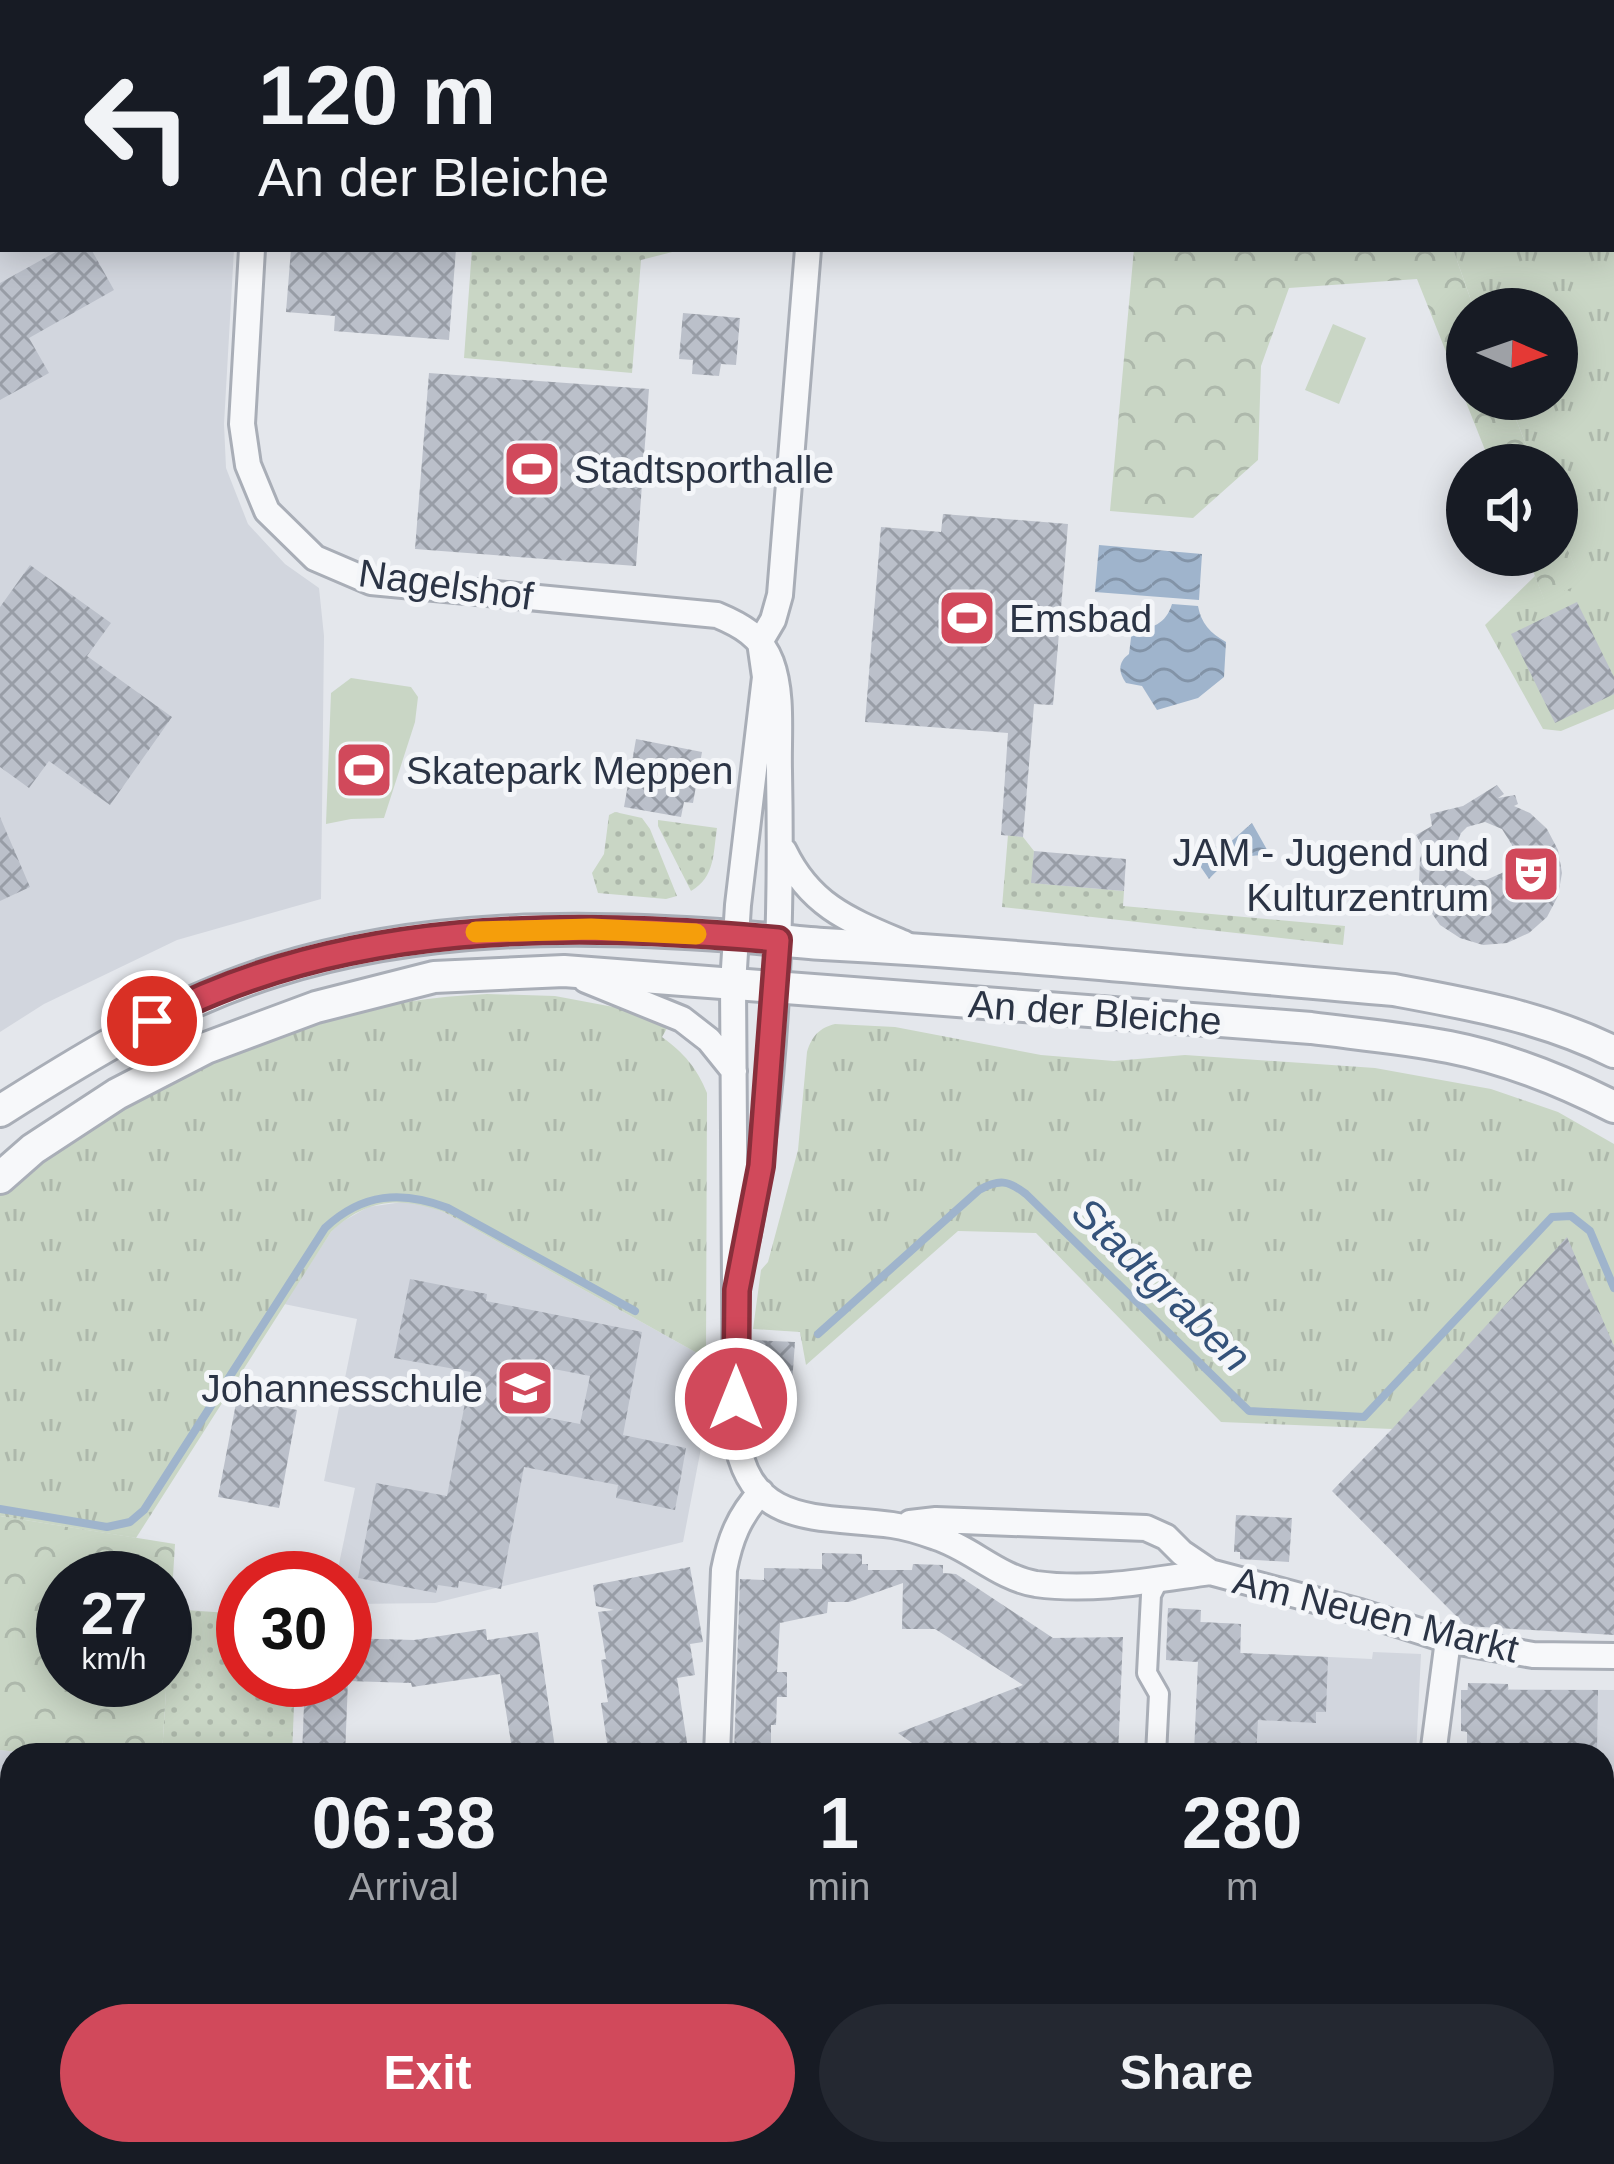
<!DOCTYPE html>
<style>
:root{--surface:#171b24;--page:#242831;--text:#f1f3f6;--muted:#9ea1a6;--accent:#d1495b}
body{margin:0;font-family:Arial,sans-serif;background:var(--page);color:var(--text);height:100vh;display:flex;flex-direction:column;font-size:45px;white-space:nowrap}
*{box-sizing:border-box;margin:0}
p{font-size:39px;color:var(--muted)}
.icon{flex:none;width:66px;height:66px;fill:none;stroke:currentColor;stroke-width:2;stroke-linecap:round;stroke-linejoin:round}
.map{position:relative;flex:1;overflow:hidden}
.panel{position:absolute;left:0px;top:1743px;width:1614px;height:423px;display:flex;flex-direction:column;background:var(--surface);border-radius:36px 36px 0 0;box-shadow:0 6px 30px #0003}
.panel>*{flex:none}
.top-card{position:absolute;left:0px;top:0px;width:1614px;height:252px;box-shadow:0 6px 30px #0003;background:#171b24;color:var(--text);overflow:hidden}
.needle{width:78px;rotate:92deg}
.fabs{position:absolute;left:1446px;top:288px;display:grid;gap:24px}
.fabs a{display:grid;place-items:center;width:132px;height:132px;border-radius:50%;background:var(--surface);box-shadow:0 6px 30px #0003;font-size:60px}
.speed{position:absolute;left:36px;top:1551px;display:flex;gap:24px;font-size:60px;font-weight:700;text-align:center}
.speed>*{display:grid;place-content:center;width:156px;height:156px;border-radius:50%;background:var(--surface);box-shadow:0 6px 30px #0003;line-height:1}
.speed small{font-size:30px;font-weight:400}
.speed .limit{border:18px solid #d22;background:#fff;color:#111}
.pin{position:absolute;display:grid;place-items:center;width:102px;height:102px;color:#fff;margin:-51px;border:6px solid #fff;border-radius:50%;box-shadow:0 3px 12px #0007}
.me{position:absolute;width:132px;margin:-66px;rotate:0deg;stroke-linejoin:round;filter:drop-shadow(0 0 9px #0008)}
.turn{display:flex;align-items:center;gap:42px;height:252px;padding:0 60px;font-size:54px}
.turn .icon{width:156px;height:156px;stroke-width:2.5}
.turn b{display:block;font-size:84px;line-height:102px}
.eta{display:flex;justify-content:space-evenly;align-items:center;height:204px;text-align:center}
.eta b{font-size:72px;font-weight:700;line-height:84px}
.button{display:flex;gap:24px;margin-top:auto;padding:24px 60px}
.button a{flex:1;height:138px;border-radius:72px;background:var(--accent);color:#fff;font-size:48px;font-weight:700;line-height:138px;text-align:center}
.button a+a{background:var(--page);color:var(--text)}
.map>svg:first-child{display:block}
.built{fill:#d2d6de}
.grass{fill:url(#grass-dots)}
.forest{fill:url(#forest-crowns);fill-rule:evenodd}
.park{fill:url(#park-tufts)}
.pitch{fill:#c9d6c5}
.water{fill:url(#water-waves)}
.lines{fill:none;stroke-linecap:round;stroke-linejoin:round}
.stream{stroke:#9fb4cc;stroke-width:8}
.building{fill:url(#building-cross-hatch);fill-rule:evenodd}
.pedestrian-casing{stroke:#a9aeb7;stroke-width:24}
.minor-casing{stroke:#a9aeb7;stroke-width:30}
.tertiary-casing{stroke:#a9aeb7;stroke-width:36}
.trunk-casing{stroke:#8b94a3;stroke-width:45}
.pedestrian{stroke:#f7f8fa;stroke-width:18}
.minor{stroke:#f7f8fa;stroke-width:24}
.tertiary{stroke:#f7f8fa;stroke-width:30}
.trunk{stroke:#fff;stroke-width:39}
.route-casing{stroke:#882f3b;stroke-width:30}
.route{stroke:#d1495b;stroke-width:21}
.slow{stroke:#f59e0b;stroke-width:21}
.labels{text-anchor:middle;stroke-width:10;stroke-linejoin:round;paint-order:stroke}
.poi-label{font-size:39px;fill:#2b3445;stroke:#f4f6f9;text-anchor:start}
.street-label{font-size:39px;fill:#2b3445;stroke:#f4f6f9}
.water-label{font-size:42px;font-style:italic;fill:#34527a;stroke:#f4f6f9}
</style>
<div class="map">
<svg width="1614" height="2164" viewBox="0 0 1614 2164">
<defs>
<pattern id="grass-dots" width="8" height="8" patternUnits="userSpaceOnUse" patternTransform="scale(3)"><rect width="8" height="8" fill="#c9d6c5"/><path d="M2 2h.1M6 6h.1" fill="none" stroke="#adb8ab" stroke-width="1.8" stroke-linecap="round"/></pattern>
<pattern id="forest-crowns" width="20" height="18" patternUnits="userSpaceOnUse" patternTransform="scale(3)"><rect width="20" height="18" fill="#c9d6c5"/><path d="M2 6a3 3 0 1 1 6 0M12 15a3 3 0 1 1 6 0" fill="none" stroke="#adb8ab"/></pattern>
<pattern id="park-tufts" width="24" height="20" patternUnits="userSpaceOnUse" patternTransform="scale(3)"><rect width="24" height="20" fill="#c9d6c5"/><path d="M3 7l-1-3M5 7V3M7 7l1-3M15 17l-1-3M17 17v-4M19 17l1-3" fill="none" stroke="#adb8ab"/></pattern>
<pattern id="water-waves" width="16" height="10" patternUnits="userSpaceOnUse" patternTransform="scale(3)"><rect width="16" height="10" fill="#9fb4cc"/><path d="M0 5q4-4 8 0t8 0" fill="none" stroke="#8293a7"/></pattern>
<pattern id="building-cross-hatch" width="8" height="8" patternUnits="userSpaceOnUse" patternTransform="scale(3)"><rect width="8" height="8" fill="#bbc0ca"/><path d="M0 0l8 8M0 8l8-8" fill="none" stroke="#989da6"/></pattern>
</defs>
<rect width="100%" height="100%" fill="#e4e7ec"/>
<path class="built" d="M3 94V249H234L224 424 226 468 248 524 285 564 319 588 324 636 321 899 177 940 44 1004 0 1032V96Z
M403 1202 420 1203 446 1213 706 1358 707 1417 683 1542 435 1603 353 1604 345 1595V1578H336L355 1488 324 1481 357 1319 284 1304 331 1232 340 1223 368 1207Z
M1168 1608 1201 1610V1622L1241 1624V1653L1372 1659 1373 1652 1421 1654 1416 1755H1194L1198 1662 1166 1660Z
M1468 1683 1508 1684 1509 1689 1614 1690V2097L1602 2102V1755H1467V1732L1461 1731V1690H1467Z
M0 1750 44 1755H12V2019L0 2017Z
M0 2074 12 2076V2154H84L83 2164H0Z
M1614 2128V2164H1533L1535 2155 1602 2154V2133Z
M941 2154H1384L1333 2164H940Z"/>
<path class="grass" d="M438 0H951L950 3H439Z
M472 249H684L641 260 632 373 464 358Z
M615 812 642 818 650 829 677 896 666 899 598 893 592 873 604 854 609 815Z
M658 820 717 828C713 854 715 877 691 891L658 826Z
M1008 835 1023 837 1034 851 1032 883 1124 891 1123 906 1345 926 1343 945 1002 907Z
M171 1609 243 1614V1680H295L292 1755H162Z"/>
<path class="forest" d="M1134 249H1453L1474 309H1467V399H1508L1534 465H1491L1417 279 1289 288 1261 366 1258 460 1193 518 1110 511Z
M1557 522 1582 585 1544 600 1527 555H1557Z
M0 1516 175 1544 162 1755H44L0 1750ZM63 1578H165V1680H63Z"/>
<path class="park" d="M1337 0H1614V709L1561 731 1543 729 1485 625 1535 576 1544 599 1581 584 1557 522V465H1534L1508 399H1557V309H1474L1453 249H1611V3H1338Z
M487 994 555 996 619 1008 670 1023 662 1037C684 1053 697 1068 707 1093L706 1358 446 1213C401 1196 367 1198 331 1232L136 1538 0 1516V1195C138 1079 305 1002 487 994Z
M835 1024 895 1027 1041 1055 1114 1061 1185 1055 1375 1068 1491 1089 1558 1112 1614 1144V1346L1392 1429 1221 1422 1036 1233 958 1231 806 1365 800 1332 753 1329 761 1270 768 1262 798 1150 807 1052C812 1036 819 1028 835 1024Z"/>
<path class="pitch" d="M1333 324 1366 338 1339 404 1305 390Z
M351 678 411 687 418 697 415 722 384 818 351 819 326 824 331 693Z"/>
<path class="water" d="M1099 545 1202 554 1199 600 1095 592Z
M1172 604 1198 606C1201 623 1210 633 1226 642L1224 677 1198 698 1157 710 1142 686 1126 683C1118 672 1118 662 1129 654L1132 630C1152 629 1166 624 1172 604Z
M1252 823 1270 855C1243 855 1227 859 1209 879L1189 850 1227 845Z"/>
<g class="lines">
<path class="stream" d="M261 3 269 0
M818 1334 979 1190C999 1179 1008 1180 1026 1194L1249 1411 1364 1417 1552 1217 1571 1216 1590 1231 1614 1288
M0 1509 107 1527 130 1522 144 1510 325 1228C362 1193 402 1190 448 1208L635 1311"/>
</g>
<path class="building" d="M61 249H91L114 290 29 338 49 373 0 400V283Z
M291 249H456L449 340 334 331 335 316 286 312Z
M683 313 740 318 736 365 721 364 719 376 692 374 693 360 679 359Z
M429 373 649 389 636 566 415 549Z
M943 514 1068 524 1053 705 1034 704 1023 837 1001 835 1008 733 865 722 881 527 941 532Z
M30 565 111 623 87 656 172 717 110 805 49 761 29 788 0 767V607Z
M1577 602 1614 677V694L1555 723 1511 634Z
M636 739 702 752 693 803 684 802 681 817 624 807Z
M1497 785 1504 794 1498 798 1515 795 1518 804 1514 806 1530 813 1547 829 1558 850 1562 873 1558 896 1547 917 1529 933 1507 943 1483 945 1460 938 1440 925 1426 905 1419 882 1420 858 1425 845 1422 846 1416 835 1432 826 1430 814 1463 806ZM1485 822 1502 829 1512 845V854L1504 872 1486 880H1476L1460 869 1454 850 1461 833 1467 827Z
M0 817 30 887 0 901Z
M1034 851 1126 859 1124 891 1031 883Z
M1567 1237 1614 1346V1635L1466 1626 1332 1491 1392 1429Z
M410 1279 487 1294 486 1301 642 1332 623 1435 686 1448 675 1510 616 1498 618 1485 524 1467 501 1589 459 1581 458 1588 438 1585 436 1593 358 1578 376 1483 447 1496 471 1372 394 1358ZM528 1364 590 1376 580 1424 518 1412Z
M753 1340 795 1342 791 1397H777L776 1416 752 1415Z
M237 1398 297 1410 279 1508 218 1497Z
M1236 1515 1292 1518 1289 1562 1240 1559V1552H1234Z
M822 1553 862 1554V1564H868V1570H912L913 1564 943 1565V1573L956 1574 1053 1638 1123 1637 1118 1755H929L898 1733 1023 1685 935 1629H902L903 1583 849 1602H828L827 1613 780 1623 777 1672H787V1697H777L776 1725H771V1755H734L740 1579 764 1580V1568L822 1569Z
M690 1567 703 1642 690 1644 695 1675 677 1678 689 1755H609L601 1703 608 1702 601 1660 606 1659 598 1612 614 1610 596 1606 593 1585Z
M1168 1608 1201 1610 1200 1622 1241 1624 1240 1653 1328 1657 1326 1712H1316V1723L1258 1720 1256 1755H1194L1198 1662 1166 1660Z
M486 1629 487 1640 538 1632 556 1755H513L500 1674 412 1687 411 1683 348 1681 345 1755H302L305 1680H345V1638L414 1640Z
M1468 1683 1508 1684V1690H1598L1597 1749 1501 1748 1502 1755H1467V1732L1461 1731V1690H1468Z"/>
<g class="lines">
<defs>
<path id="pedestrian" d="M1156 1755 1159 1694 1147 1673 1151 1595 1159 1579
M1602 2115 1614 2110
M891 2154 901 2164
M592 2164V2154
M1486 2164 1500 2154"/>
<path id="minor" d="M0 79 3 78
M252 249 242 424 248 465 267 511 315 558 371 582 717 615C741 625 761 636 771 662 783 694 778 737 779 771 782 927 777 1085 747 1238
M808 249 780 595 773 620 760 642 765 677 738 905 733 984 736 1435C749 1529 820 1515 892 1525 907 1527 922 1532 936 1537 971 1548 999 1578 1036 1584 1094 1592 1153 1580 1210 1572
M784 851C811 907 851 921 905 944
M586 980 682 1019 709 1040 734 1071
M910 1523 936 1520 1146 1528 1166 1537 1182 1553 1210 1572 1360 1612 1448 1640 1533 1655 1614 1656
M717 1755 724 1570C730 1539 739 1516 761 1492
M1433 1755 1448 1640
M0 2046 12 2048
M459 2154V2164
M102 2164 103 2154"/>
<path id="tertiary" d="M0 1111C87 1056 174 1002 274 971 422 924 579 925 733 936 763 938 793 942 823 944 1014 954 1204 974 1394 990 1470 1004 1544 1017 1614 1052
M0 1178 33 1149 117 1094 206 1048 316 1007 434 977 564 971 1311 1028C1357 1034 1403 1038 1449 1047 1505 1058 1563 1081 1614 1107"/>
<path id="trunk" d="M49 3 57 0
M0 21 3 20"/>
</defs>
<use href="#pedestrian" class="pedestrian-casing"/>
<use href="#minor" class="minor-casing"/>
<use href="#tertiary" class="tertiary-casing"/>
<use href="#trunk" class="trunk-casing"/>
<use href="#pedestrian" class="pedestrian"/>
<use href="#minor" class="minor"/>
<use href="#tertiary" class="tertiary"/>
<use href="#trunk" class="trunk"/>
</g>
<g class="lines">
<defs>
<path id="route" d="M152 1021C344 919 567 921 778 940L761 1166 737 1290 736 1399"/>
</defs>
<use href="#route" class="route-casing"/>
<use href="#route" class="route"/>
<path class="slow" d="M476 932 591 929 696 934"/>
</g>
<defs>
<symbol id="stadium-square" viewBox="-11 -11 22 22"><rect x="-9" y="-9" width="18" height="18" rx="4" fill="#d1495b" stroke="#f4f6f9"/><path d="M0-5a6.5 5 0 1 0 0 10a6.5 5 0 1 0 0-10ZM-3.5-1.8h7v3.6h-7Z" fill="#fff"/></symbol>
<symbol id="theatre-square" viewBox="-11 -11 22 22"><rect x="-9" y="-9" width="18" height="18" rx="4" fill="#d1495b" stroke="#f4f6f9"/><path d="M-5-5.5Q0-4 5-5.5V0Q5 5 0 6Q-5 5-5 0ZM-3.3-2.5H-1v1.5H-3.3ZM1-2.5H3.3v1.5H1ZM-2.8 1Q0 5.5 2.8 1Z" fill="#fff"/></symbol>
<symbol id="school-square" viewBox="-11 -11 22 22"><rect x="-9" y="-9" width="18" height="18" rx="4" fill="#d1495b" stroke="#f4f6f9"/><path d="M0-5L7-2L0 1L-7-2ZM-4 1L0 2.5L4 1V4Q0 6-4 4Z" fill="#fff"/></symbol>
</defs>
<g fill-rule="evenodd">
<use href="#stadium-square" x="499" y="436" width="66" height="66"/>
<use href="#stadium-square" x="934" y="585" width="66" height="66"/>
<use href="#stadium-square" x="331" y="737" width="66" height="66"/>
<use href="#theatre-square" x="1498" y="841" width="66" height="66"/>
<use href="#school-square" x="492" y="1355" width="66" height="66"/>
</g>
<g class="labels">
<g class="poi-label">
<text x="574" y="483">Stadtsporthalle</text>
<text x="1009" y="632">Emsbad</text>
<text x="406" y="784">Skatepark Meppen</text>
<text x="1489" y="866" text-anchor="end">JAM - Jugend und<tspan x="1489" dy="45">Kulturzentrum</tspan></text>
<text x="483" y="1402" text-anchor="end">Johannesschule</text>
</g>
<g class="street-label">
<text transform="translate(446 584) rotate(8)" y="14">Nagelshof</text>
<text transform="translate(1095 1012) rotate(4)" y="14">An der Bleiche</text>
<text transform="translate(1376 1614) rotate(14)" y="14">Am Neuen Markt</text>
</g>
<g class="water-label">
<text transform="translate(1162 1284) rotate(44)" y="15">Stadtgraben</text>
</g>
</g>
</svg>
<div class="fabs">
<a><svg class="needle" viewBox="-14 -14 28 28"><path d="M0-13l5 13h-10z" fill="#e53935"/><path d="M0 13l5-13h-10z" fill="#9ea1a6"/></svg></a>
<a><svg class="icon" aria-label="sound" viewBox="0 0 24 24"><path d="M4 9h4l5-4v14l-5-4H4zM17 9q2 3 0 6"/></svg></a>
</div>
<div class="speed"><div>27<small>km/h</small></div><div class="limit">30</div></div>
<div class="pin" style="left:152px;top:1021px;background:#d93025"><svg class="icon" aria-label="arrive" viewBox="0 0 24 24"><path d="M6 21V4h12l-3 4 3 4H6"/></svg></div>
<svg class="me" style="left:736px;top:1399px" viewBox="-20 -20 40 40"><circle r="17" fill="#d1495b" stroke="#fff" stroke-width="3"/><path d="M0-11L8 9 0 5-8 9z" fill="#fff"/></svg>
<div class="top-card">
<div class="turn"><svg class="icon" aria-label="left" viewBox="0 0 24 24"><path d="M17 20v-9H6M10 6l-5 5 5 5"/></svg><div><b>120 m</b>An der Bleiche</div></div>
</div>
<section class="panel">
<div class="eta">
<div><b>06:38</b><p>Arrival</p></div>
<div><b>1</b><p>min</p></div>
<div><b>280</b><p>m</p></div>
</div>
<div class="button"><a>Exit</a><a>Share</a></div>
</section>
</div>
